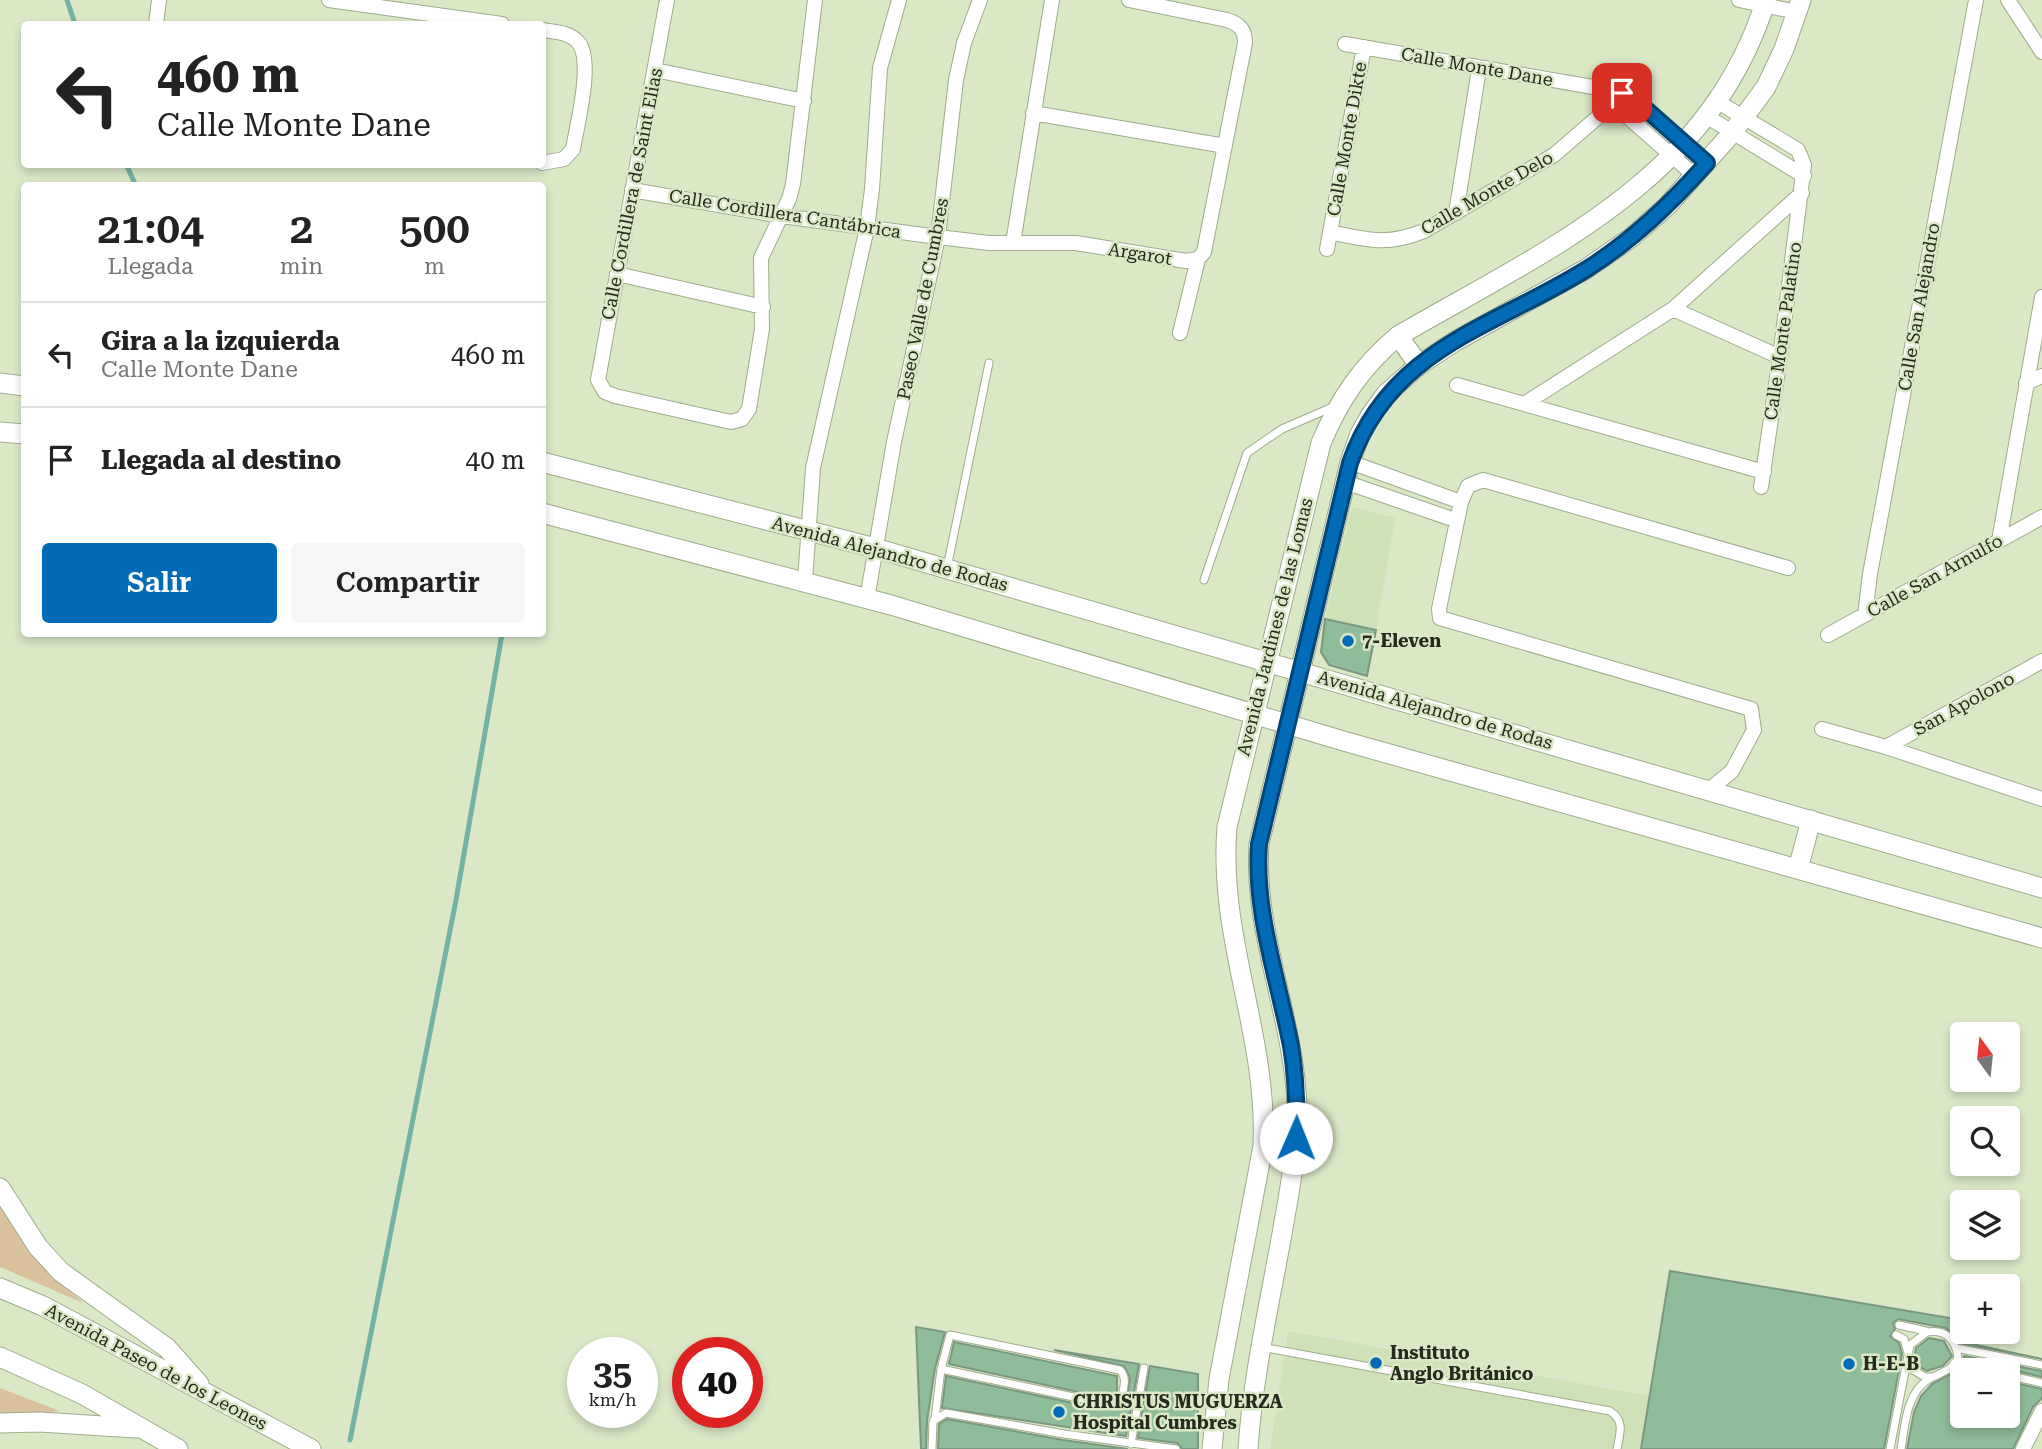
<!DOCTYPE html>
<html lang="es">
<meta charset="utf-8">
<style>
:root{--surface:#fff;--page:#f6f6f6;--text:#222;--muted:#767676;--line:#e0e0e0;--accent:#026bb7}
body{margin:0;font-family:"Roboto Serif",serif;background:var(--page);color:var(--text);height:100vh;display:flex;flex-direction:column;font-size:26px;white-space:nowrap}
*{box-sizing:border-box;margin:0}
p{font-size:23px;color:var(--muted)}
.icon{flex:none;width:38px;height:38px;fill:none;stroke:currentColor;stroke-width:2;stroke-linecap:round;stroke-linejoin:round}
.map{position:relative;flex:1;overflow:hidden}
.drawer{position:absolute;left:21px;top:182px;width:525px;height:455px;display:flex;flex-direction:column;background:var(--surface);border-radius:7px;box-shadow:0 4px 10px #0003}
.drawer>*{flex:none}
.guide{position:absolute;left:21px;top:21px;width:525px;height:147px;border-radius:7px;box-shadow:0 4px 10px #0003;background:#fff;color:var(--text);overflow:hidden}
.needle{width:46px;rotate:345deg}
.tools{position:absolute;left:1950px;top:1022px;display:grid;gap:14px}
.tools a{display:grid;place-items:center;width:70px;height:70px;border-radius:7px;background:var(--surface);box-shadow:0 4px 10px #0003;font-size:35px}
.speed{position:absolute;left:567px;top:1337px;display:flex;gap:14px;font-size:35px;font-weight:700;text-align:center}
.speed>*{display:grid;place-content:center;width:91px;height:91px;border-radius:50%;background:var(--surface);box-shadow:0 4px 10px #0003;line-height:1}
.speed small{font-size:18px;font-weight:400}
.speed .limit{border:10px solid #d22;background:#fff;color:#111}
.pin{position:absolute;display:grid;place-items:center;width:60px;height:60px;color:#fff;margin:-30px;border-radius:14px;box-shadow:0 4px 10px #0006}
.me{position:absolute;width:77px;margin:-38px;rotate:1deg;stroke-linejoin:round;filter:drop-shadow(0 0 5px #0008)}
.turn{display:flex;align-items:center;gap:24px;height:147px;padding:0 21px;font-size:32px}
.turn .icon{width:91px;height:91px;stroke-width:2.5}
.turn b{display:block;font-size:49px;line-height:60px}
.eta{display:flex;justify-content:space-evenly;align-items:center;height:119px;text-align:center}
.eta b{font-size:42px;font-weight:600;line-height:49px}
.primary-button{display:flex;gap:14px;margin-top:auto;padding:14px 21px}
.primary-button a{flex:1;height:80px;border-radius:7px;background:var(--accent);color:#fff;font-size:28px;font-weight:600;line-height:80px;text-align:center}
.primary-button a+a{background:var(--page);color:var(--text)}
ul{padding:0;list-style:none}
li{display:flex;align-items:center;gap:21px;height:105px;padding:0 21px;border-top:2px solid var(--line)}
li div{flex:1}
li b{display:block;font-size:26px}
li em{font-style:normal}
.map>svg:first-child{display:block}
.built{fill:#cfe1b7}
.green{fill:#dbc29e}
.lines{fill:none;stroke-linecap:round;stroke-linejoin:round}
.stream{stroke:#74b3a2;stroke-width:5}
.building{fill:#8fbc99;stroke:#7a9880;stroke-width:2}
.lane-casing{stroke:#9eac8b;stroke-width:9}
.street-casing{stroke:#9eac8b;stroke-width:16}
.secondary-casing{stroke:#9eac8b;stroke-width:21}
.lane{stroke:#fff;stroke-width:7}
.street{stroke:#fff;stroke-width:14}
.secondary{stroke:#fff;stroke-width:19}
.route-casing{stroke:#014677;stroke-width:18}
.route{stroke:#026bb7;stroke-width:12}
.poi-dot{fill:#026bb7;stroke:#dae8c6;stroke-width:2.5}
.labels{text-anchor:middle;stroke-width:5;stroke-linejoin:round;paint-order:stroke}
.street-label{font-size:18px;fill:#262b1e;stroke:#dae8c6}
.poi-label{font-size:18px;font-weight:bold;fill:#262b1e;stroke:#dae8c6;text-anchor:start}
</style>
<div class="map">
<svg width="2042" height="1449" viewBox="0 0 2042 1449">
<rect width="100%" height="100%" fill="#dae8c6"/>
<path class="built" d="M1352 507 1395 518 1376 630 1325 619Z
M1288 1331 1650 1396 1641 1449H1270Z"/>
<path class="green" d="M0 1203C24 1240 49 1274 83 1303L0 1267Z
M0 1388 60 1411 0 1416Z"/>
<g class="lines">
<path class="stream" d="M67 0 75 24
M126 164 136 186
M350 1440 456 900 502 634"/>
</g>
<path class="building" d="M1325 619 1376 630 1367 676 1329 665 1321 652Z
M1670 1271 1962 1320V1332H1969L1967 1343 2042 1359 1960 1343 1946 1328 1898 1319 1893 1323 1895 1329 1890 1336 1899 1343 1902 1354 1884 1449H1641Z
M916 1327 945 1332 935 1368 927 1421 926 1449H921Z
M1929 1338 1944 1341 1952 1356 1943 1366 1927 1371 1918 1366 1915 1354 1916 1348Z
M954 1342 1117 1376V1392L1106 1398 949 1364Z
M1054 1350 1139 1364 1126 1436 942 1408 946 1376 1106 1410 1127 1399 1130 1378 1124 1366Z
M1964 1356 2042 1371V1377L2008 1369 1987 1370 1983 1364 1963 1360Z
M1150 1366 1198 1374V1449H1182L1177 1443 1138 1438Z
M1956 1371 1962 1373V1416H2007V1381L2042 1389V1398L2033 1407 2013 1449H1907L1914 1412 1921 1396 1932 1384Z
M947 1419 1063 1440 1128 1449H938L939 1424Z"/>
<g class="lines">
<defs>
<path id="lane" d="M947 568 989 363
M1204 580 1247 453 1282 429 1335 406
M1899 1325 1926 1331
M1896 1335 1904 1339 1913 1370 1925 1377H1933
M1261 1347 1610 1411C1625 1421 1620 1433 1617 1449
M1956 1348 2042 1365
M1955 1365 1981 1370
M2007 1375 2042 1383
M935 1419 941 1369 950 1335 1120 1370C1127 1377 1124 1387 1122 1396L1107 1404 941 1369
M1131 1444 1144 1368
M932 1449 933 1421 946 1413 1064 1434 1176 1449
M1890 1449 1910 1345 1927 1332C1946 1329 1955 1339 1958 1357 1951 1373 1942 1371 1929 1379 1906 1393 1905 1425 1901 1449"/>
<path id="street" d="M329 0 502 24
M667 0 598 380 605 392 615 396 731 422 742 419 749 409 762 329 761 258 789 199 793 184 815 0
M1739 0 1797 12
M2008 0 2042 52
M156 24 159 0
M542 30C555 32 569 32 578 42 594 60 577 125 573 149L564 159 542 163
M1345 44 1622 92 1639 103 1707 163
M655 70 804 101
M1610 96 1613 104 1695 176
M1718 102 1798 150 1804 165 1780 357 1761 487
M1033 113 1225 146
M1706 116 1804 176
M632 190 782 216 938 237 989 243H1076L1186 261 1198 259 1204 252 1245 43C1245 29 1239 24 1227 20L1129 0
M1456 213 1479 69
M1330 232C1368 240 1387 246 1424 231L1554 155 1613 104 1622 92
M1013 243 1052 0
M1327 249 1364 47
M617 274 763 307
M1673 309 1780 357
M1180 333 1198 259
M2026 383 2042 376
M1457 385 1764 472
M1524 404 1673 309 1802 193
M1350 462 1461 502
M1345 482 1455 520
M1999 541 2042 297
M805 581 813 468 867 228 872 189 880 68 899 0
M867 599 894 442 938 237 956 80 964 43 980 0
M1865 615 1870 574 1976 0
M1828 635 2042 517
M1822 729 1886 747 2042 799
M1886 747 2042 661
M1709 790 1732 771 1754 730 1751 709 1440 618 1439 609 1461 502 1468 486 1483 480 1788 568
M2023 1449 2042 1411"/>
<path id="secondary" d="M1398 336 1419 365
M0 383 24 386
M0 432 24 434
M542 462 875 548 2042 888
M542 513 891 605 1340 740 2042 938
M1798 869 1811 820
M0 1188 38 1247 61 1272 167 1348 199 1384
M0 1288 43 1306 311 1449
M0 1357 82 1394 178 1449
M0 1423 40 1422 135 1428
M1212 1449 1219 1379 1263 1146C1268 1034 1218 940 1227 827L1321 443C1339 400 1362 366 1398 336 1549 248 1709 181 1766 0
M1248 1449C1253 1374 1270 1302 1283 1228 1290 1188 1298 1147 1297 1106 1294 1018 1253 932 1259 844L1350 462 1360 434 1370 416 1386 394 1419 365 1454 342 1586 269 1632 237 1668 205 1732 133 1766 87 1784 49 1801 0"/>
</defs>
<use href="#lane" class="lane-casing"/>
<use href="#street" class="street-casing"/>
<use href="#secondary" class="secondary-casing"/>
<use href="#lane" class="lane"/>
<use href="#street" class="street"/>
<use href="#secondary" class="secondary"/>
</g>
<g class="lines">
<defs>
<path id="route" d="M1296 1138C1297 1107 1296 1076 1291 1046 1278 979 1254 912 1259 844L1350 463C1390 348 1494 327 1587 269 1633 240 1670 204 1707 163L1639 103 1622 93"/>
</defs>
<use href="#route" class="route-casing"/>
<use href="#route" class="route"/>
</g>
<g class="poi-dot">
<circle cx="1348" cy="641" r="7"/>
<circle cx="1376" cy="1363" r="7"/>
<circle cx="1849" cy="1364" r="7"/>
<circle cx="1059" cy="1412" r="7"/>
</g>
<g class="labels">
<g class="street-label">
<text transform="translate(1477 67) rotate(10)" y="6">Calle Monte Dane</text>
<text transform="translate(1347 139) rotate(-80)" y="6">Calle Monte Dikte</text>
<text transform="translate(1487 193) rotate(-30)" y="6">Calle Monte Delo</text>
<text transform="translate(632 194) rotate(-79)" y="6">Calle Cordillera de Saint Elias</text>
<text transform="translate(785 214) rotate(9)" y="6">Calle Cordillera Cantábrica</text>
<text transform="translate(1140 254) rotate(9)" y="6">Argarot</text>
<text transform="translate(923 299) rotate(-79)" y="6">Paseo Valle de Cumbres</text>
<text transform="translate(1919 307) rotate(-80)" y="6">Calle San Alejandro</text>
<text transform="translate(1783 331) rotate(-82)" y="6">Calle Monte Palatino</text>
<text transform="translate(890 554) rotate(15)" y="6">Avenida Alejandro de Rodas</text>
<text transform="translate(1935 576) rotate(-29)" y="6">Calle San Arnulfo</text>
<text transform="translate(1275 627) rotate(-76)" y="6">Avenida Jardines de las Lomas</text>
<text transform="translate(1964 704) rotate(-29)" y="6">San Apolono</text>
<text transform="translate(1435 710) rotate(16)" y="6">Avenida Alejandro de Rodas</text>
<text transform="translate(156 1367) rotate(28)" y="6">Avenida Paseo de los Leones</text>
</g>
<g class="poi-label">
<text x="1362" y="647">7-Eleven</text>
<text x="1390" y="1359">Instituto<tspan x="1390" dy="21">Anglo Británico</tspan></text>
<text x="1863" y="1370">H-E-B</text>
<text x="1073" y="1408">CHRISTUS MUGUERZA<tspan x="1073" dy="21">Hospital Cumbres</tspan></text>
</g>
</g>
</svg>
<div class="tools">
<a><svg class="needle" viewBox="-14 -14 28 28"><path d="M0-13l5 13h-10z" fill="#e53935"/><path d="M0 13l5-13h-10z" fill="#767676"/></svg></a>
<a><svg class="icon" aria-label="search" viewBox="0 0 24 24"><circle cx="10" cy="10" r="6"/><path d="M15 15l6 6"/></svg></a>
<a><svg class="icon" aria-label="layers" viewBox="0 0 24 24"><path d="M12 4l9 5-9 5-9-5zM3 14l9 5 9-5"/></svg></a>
<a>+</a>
<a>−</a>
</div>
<div class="speed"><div>35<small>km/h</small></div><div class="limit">40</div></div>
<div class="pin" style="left:1622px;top:93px;background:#d93025"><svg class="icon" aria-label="arrive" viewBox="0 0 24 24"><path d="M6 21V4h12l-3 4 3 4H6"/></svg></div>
<svg class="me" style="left:1296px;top:1138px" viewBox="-20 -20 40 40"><circle r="19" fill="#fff"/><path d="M0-13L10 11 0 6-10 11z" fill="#026bb7"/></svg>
<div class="guide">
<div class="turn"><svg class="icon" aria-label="left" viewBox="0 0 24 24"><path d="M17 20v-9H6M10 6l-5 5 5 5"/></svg><div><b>460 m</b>Calle Monte Dane</div></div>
</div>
<section class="drawer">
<div class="eta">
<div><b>21:04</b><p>Llegada</p></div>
<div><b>2</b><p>min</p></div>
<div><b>500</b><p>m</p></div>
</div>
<ul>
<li><svg class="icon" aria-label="left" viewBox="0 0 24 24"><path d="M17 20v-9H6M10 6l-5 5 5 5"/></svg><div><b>Gira a la izquierda</b><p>Calle Monte Dane</p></div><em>460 m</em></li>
<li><svg class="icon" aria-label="arrive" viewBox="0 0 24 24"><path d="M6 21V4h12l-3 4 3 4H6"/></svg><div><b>Llegada al destino</b></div><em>40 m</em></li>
</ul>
<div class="primary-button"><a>Salir</a><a>Compartir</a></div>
</section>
</div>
